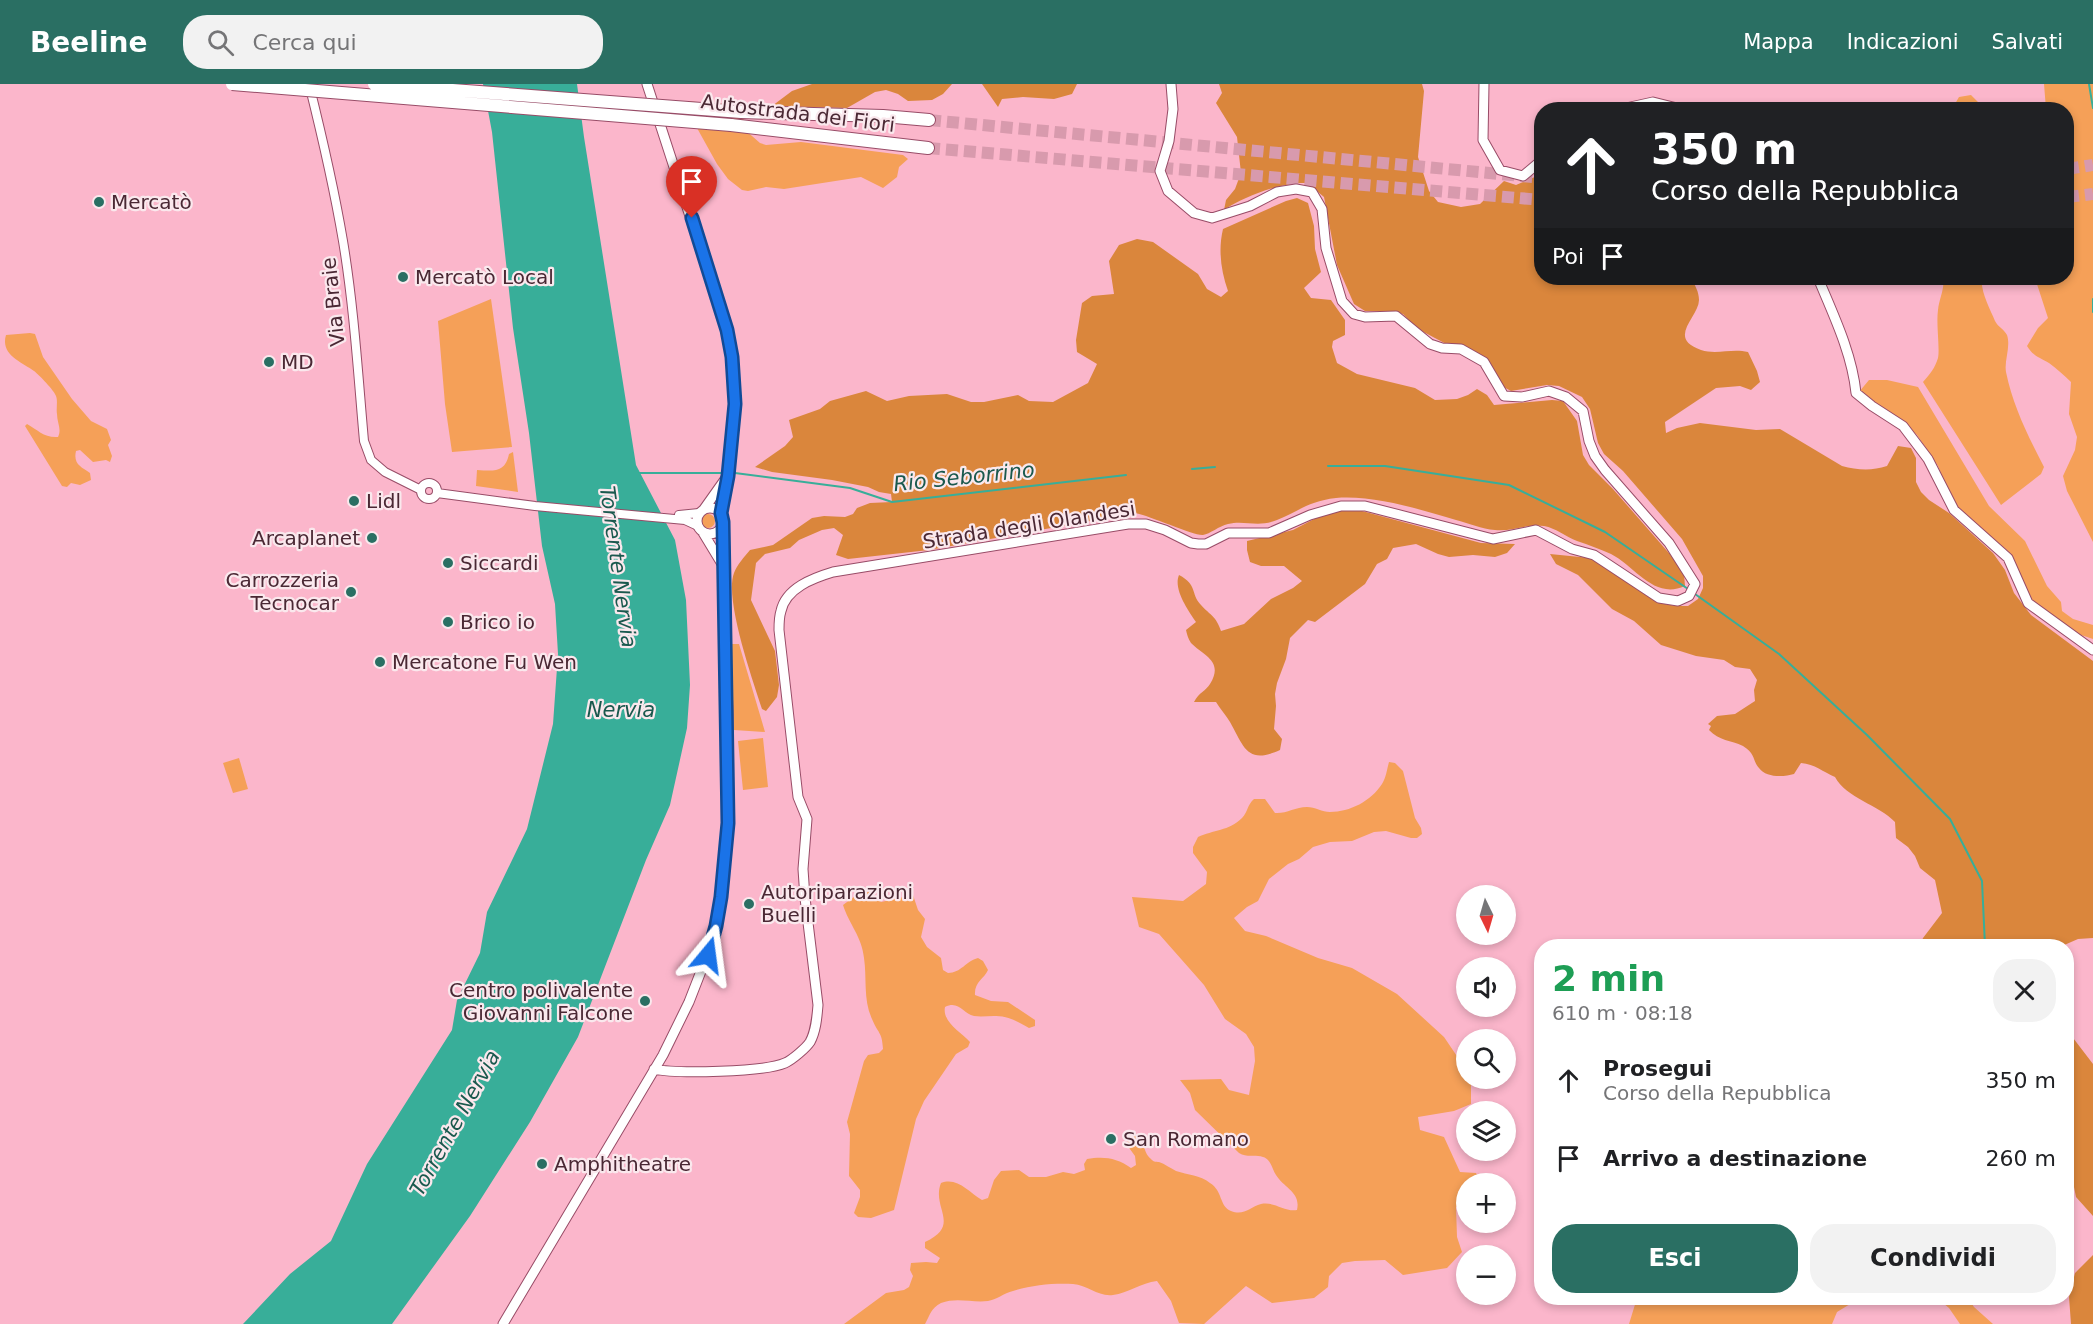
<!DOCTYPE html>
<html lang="it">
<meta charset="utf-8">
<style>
:root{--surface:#fff;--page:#f2f2f2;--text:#202124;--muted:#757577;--accent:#2a6f63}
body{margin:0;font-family:"DejaVu Sans",sans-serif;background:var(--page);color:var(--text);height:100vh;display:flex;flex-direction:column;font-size:22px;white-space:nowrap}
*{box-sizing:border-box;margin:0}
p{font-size:20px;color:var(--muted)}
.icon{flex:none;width:33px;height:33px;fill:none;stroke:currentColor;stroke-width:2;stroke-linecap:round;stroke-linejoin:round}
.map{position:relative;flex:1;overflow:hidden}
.panel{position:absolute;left:1534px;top:855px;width:540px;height:366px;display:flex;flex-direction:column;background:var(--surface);border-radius:24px;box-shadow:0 3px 9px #0003}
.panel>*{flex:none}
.hud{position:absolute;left:1534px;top:18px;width:540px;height:183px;border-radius:24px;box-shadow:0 3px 9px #0003;background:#202124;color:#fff;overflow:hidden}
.needle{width:39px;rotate:175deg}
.controls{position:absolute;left:1456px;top:801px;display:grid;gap:12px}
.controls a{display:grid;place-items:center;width:60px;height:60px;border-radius:50%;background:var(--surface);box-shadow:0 3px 9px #0003;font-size:30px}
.pin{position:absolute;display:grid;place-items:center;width:51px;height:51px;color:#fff;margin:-62px -26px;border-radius:50% 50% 50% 0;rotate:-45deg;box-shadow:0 0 6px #0007}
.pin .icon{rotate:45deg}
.me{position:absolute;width:66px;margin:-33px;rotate:16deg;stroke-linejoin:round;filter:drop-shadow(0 0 4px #0008)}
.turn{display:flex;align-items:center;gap:21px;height:126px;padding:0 18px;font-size:27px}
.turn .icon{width:78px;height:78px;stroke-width:2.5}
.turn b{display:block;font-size:42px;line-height:51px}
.then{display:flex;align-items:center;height:57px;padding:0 18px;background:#0003;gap:12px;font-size:22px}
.round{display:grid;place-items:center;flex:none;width:63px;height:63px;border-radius:24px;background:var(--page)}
.overview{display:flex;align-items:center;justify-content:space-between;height:102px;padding:0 18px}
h1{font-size:36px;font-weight:600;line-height:45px;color:#1e9e55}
.action{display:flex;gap:12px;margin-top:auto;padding:12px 18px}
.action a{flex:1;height:69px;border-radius:24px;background:var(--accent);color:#fff;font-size:24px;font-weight:600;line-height:69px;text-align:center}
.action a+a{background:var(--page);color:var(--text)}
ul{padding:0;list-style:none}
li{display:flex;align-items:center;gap:18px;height:78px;padding:0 18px}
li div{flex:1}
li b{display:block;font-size:22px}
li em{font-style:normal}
header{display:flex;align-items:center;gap:36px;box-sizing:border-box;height:84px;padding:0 30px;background:var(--accent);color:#fff}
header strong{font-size:28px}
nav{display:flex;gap:33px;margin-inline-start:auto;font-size:21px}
.search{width:420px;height:54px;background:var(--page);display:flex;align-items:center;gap:15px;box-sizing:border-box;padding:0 21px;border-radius:24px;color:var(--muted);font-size:22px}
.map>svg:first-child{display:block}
.green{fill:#f5a058}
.forest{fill:#da863c}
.water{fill:#38ae99}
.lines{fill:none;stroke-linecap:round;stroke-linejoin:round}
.stream{stroke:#38ae99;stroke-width:2}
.motorway-tunnel{stroke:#d89aad;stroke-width:12;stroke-dasharray:12 6;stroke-linecap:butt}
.tertiary-casing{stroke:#984c67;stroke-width:10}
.secondary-casing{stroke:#984c67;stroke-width:11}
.motorway-casing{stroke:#984c67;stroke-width:14}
.tertiary{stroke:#fff;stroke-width:8}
.secondary{stroke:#fff;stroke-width:9}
.motorway{stroke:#fff;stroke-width:12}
.motorway-bridge-casing{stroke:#984c67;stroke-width:14;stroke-linecap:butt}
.motorway-bridge{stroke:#fff;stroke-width:12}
.route-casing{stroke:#114b97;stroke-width:15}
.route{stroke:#1a73e8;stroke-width:10}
.poi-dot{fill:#2a6f63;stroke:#fae8ed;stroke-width:2}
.labels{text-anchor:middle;stroke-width:4.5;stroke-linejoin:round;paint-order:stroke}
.street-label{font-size:20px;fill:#4a2834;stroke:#fae8ed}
.poi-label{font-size:20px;fill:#4a2834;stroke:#fae8ed;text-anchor:start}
.water-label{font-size:21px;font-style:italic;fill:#1a594e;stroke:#fae8ed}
</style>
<header>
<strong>Beeline</strong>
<div class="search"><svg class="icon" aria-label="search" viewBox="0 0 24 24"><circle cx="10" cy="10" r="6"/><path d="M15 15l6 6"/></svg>Cerca qui</div>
<nav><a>Mappa</a><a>Indicazioni</a><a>Salvati</a></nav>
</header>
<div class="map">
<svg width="2093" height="1240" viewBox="0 0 2093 1240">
<rect width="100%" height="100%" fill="#fbb6cb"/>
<path class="green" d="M2044 0H2093V458L2067 407 2063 392 2075 366 2077 353 2069 330 2071 298C2064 291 2057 285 2049 279 2039 273 2033 272 2027 262L2038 244 2048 234 2035 194H2067V26L2046 25Z
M1971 11 1985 25H1952L1959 13Z
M682 17 743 21 744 45 760 59 766 61 801 58 903 71 908 75 899 83 897 93 883 104 861 93 784 105 766 103 748 107 742 106 728 95 717 80Z
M1943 194H1982C1980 207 1990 225 1995 237 1998 243 2004 245 2007 251 2011 263 2004 276 2006 288 2013 322 2028 352 2044 383L2041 390 2001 421 1923 298C1930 290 1935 284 1938 274 1940 264 1936 240 1938 226 1939 215 1945 205 1943 194Z
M491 215 512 363 452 368 445 320 438 237Z
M30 249 35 250 43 273 72 315 91 337 107 345 111 356 108 361 112 372 110 378 106 376 93 378 80 366 76 367C73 380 81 383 90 389L91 396 80 401 71 399 67 403 62 402 25 342 27 340C38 346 44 354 58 353 62 345 57 339 57 330 56 325 58 317 56 312 54 306 39 291 34 287 22 278 0 271 6 251Z
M1869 296H1887L1918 303 1989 422 2025 457 2047 502 2061 518 2062 527 2073 535 2093 541V555L2081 551 2066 542 2031 516 2010 469 1958 424 1947 405 1938 382 1917 351 1898 335 1859 308Z
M513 368 518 408 476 402 477 386C494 387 505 389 509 370Z
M701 437a7 7 0 1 1 14 0a7 7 0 1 1-14 0Z
M730 560H739L765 648 734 646Z
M763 654 768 703 743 706 738 657Z
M239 674 248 705 233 709 223 679Z
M1389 678 1395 679 1403 687 1415 734 1421 744 1422 750 1417 754H1411L1386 747 1374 748 1352 757 1330 758 1313 763 1299 775 1288 780 1269 795 1258 817 1247 823 1234 834 1245 847 1266 852 1318 874 1352 884 1397 910 1444 953 1467 987V994L1471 995V1020L1454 1027 1418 1033 1420 1046 1444 1053 1460 1088 1476 1089 1481 1099 1467 1100V1119L1456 1123 1457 1153 1462 1168 1447 1184 1403 1191 1385 1176 1355 1177 1342 1179 1329 1192 1328 1203 1314 1214 1272 1219 1246 1202 1204 1240 1179 1239 1171 1217 1157 1197C1141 1199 1128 1209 1113 1211 1098 1213 1088 1201 1073 1200 1053 1199 1032 1201 1013 1207 1004 1209 996 1216 988 1217 972 1219 957 1213 941 1219 931 1224 930 1231 925 1240H844L886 1209 904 1206 909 1203 913 1192 910 1186 911 1179 926 1178 937 1179 940 1174 925 1164V1158C962 1141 931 1124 941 1099 958 1093 968 1108 982 1116L988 1114 994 1096 1001 1087 1019 1086 1029 1093H1046L1063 1088 1074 1090 1085 1086 1084 1080 1087 1075C1104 1072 1117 1074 1131 1084L1136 1081 1135 1072 1127 1061 1128 1054 1133 1051C1146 1054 1142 1068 1151 1075 1155 1079 1154 1077 1159 1078 1165 1080 1170 1084 1176 1087 1188 1091 1200 1091 1210 1099 1223 1107 1219 1122 1231 1127 1244 1132 1250 1123 1261 1120 1274 1117 1284 1128 1297 1126 1301 1108 1284 1104 1276 1091 1272 1085 1271 1075 1263 1073 1254 1070 1247 1074 1239 1069L1195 1026 1190 1009 1180 996 1221 995 1229 1006 1249 1011 1255 977 1254 963 1246 950 1225 935 1204 901 1159 850 1139 843 1132 813 1183 817 1206 800 1207 788 1193 769V763L1198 753C1213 746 1229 747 1242 734 1248 728 1247 721 1254 715H1265L1275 729C1286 730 1295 723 1307 723 1315 723 1322 728 1330 728 1350 728 1371 717 1382 700 1386 694 1387 685 1389 678Z
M871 807 881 818 913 811 918 826 925 835 921 853 927 863 941 874 943 886 948 889C961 889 966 877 978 874L983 877 988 886C984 895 974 898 975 911L991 917 1008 918 1035 936V942L1029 944C1019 938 1006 931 994 932 987 932 981 933 974 932 963 930 959 916 945 923 942 938 961 948 970 958L968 963 956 970 924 1017 916 1035 894 1126 871 1134 858 1133 854 1129 860 1113V1106L849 1092 850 1050 847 1038 864 977 868 971 879 969 883 965C882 947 878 950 872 935 863 916 867 893 864 874 862 853 849 840 843 821L855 812Z
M1637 1214H1860L1837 1228 1832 1240H1629Z
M1937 1214H1968L1974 1223 1993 1240H1960L1949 1224Z"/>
<path class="forest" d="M812 0H952L943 10 932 16 908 17 898 10 886 6 875 8 847 24 772 22 792 7Z
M982 0H1077L1072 10 1054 15 1023 13 1002 15 998 23Z
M1219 0H1422L1424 7 1418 73 1429 107 1438 118 1461 123 1480 120 1504 97 1516 101 1542 90V194H1691C1695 201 1699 208 1699 216 1699 233 1666 254 1701 266 1717 271 1732 264 1748 268L1757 287 1760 298 1751 306 1740 302 1716 304 1665 338 1666 349 1677 344 1700 339 1756 346 1780 345 1842 382C1857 386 1872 387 1887 382L1898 362 1911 364 1916 374V398L1921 408 1929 416 1949 429 1993 469 2005 486 2014 509 2031 531 2093 577V854L2078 855 2062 862H1920L1923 854 1942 829 1935 796 1920 784 1915 772 1908 763 1896 754 1895 738C1879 721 1846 714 1835 693 1823 688 1815 680 1801 679L1794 690C1784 693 1766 694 1759 684 1752 676 1756 670 1743 662 1731 656 1719 657 1709 646L1711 642 1708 640 1717 632 1735 630 1755 617 1754 606 1757 596 1750 585 1735 583 1724 576 1696 572 1661 561 1634 537 1612 525 1578 491 1556 480 1550 470 1590 474 1660 519 1676 522H1688L1698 515 1703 504V492L1682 455 1623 387 1604 370 1598 359 1590 325 1582 313 1559 302 1547 301 1511 307 1500 301 1486 281 1416 244 1403 230 1390 227H1365L1354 220 1337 181 1324 113 1307 99C1282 98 1245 112 1224 126L1226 116 1235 105 1241 89 1237 53 1216 19 1222 9Z
M1297 114 1308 119 1314 142 1315 165 1321 188 1304 204 1311 214 1331 216 1345 236V251L1333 257 1332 263 1337 279 1357 290 1415 304 1435 316 1457 315 1468 311 1477 305 1487 311 1494 321 1552 316 1563 317 1577 337 1583 371 1589 381 1613 405 1675 476 1684 490 1685 502C1654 516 1636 483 1611 470 1600 465 1589 461 1577 457 1566 453 1556 444 1544 442 1527 439 1512 448 1495 446 1482 445 1468 439 1456 436 1419 425 1374 411 1336 414 1309 417 1299 427 1277 436 1258 444 1245 436 1228 440 1219 442 1210 450 1203 451 1194 452 1151 432 1135 429L929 466 848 475 836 471 843 451 834 444 822 446 799 456 790 464 765 470 756 479 751 516 775 567 779 601 777 613 766 627 762 625C753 597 724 515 734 489 737 481 744 473 750 466L773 461 812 434 824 432 845 433 853 430 857 424 870 419 892 418 891 410 879 408 868 403 832 396 772 388 755 383 785 362 793 353 789 336 820 325 830 317 866 307 887 317 909 312 947 310 971 318H984L1018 311 1029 317 1053 318 1088 299 1097 280 1077 268 1076 256 1082 219 1092 212 1114 210 1109 177 1119 161 1137 155 1153 158 1198 190 1207 205 1221 213 1228 207C1221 187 1218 166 1223 145L1286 117Z
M1340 426 1362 427 1481 459 1515 460 1507 469 1495 473 1473 471 1449 473 1438 470 1416 460 1393 464 1387 475 1377 480 1365 500 1315 538 1308 536 1290 554 1286 575 1277 599 1275 610 1276 622 1274 645 1282 655 1280 666C1247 681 1244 663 1230 638 1226 631 1220 625 1216 618H1194C1199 608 1206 607 1210 600 1224 577 1204 572 1191 559 1188 555 1187 550 1186 546L1196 538C1188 526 1173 505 1179 491 1198 501 1190 509 1201 521 1211 532 1216 532 1221 547L1244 540 1271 515 1293 504 1302 497 1284 482H1261L1250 478 1247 466V457L1293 446 1318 433Z
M2067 946 2093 980V1132L2076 1113 2073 1098 2067 1090Z
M2093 1171V1240H2071L2069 1213 2075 1189Z"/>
<path class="water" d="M483 0H577L584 53 636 381 675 456 686 516 690 601 687 644 670 721 646 776 578 953 530 1038 470 1132 392 1240H243L290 1190 331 1157 367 1080 452 946 457 916 480 869 487 828 527 745 553 640 558 570 555 520 542 462 529 349 513 244 492 48Z"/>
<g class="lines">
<path class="stream" d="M2089 0 2093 24
M2093 215V228
M1328 382H1385L1509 401 1605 448 1688 505
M1192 385 1215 383
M639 389H721
M735 389 850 404 892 418 1126 391
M1695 510 1779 570 1867 651 1950 735 1982 797 1985 862"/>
<path class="motorway-tunnel" d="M929 36 1542 94
M928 64 1542 116
M2067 85 2093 81
M2067 113 2093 110"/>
<defs>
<path id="tertiary" d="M309 0C322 52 334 104 343 157 354 223 358 290 364 357L371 376 385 388 421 406
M421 407a8 8 0 1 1 16 0a8 8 0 1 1-16 0Z
M437 409 535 422 685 436 698 442
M679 431 699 429"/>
<path id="secondary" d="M647 0 727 246 732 273 735 320 728 392 721 429
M1484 0 1483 56 1500 86 1523 92 1542 76
M1617 26 1653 18 1685 26
M1818 194C1833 230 1852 269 1856 309L1872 322 1903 342 1928 375 1954 426 2008 474 2028 519 2093 566
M697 437a13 13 0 1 1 26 0a13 13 0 1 1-26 0Z
M704 425 726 394
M702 447 722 480
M654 985C676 990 764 988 785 979 792 976 806 964 810 958 816 947 817 933 818 921L805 814 803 785 807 735 798 713 779 546C779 540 779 533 781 527 786 504 813 494 833 488L1128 440H1146L1165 446 1191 459 1198 460H1206L1228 449H1269L1310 431 1341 422H1365L1493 455 1536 446 1572 465 1594 471 1659 514 1678 517 1689 512 1695 500 1669 459 1605 386 1595 372 1589 357 1583 327 1566 313 1549 307 1522 313 1504 312 1484 278 1461 265 1442 264 1430 260 1396 232 1365 233 1354 230 1342 217 1326 164 1322 125 1312 108 1296 105 1277 108 1250 122 1212 134 1194 129 1168 107 1160 87 1169 57 1173 25 1171 0
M503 1240 663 971 689 918 712 859 721 813 728 739V631L722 442"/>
<path id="motorway" d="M741 28 883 32 929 36
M731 41 928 64"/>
</defs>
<use href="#tertiary" class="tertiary-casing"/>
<use href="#secondary" class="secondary-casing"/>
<use href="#motorway" class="motorway-casing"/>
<use href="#tertiary" class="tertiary"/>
<use href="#secondary" class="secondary"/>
<use href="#motorway" class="motorway"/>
<defs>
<path id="motorway-bridge" d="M232 0 731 41
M374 0 741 28"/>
</defs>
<use href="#motorway-bridge" class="motorway-bridge-casing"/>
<use href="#motorway-bridge" class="motorway-bridge"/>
</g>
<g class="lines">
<defs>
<path id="route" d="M692 134 727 246 732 273 735 320 728 392 721 429 723 438 728 739 721 813 716 842 708 871"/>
</defs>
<use href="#route" class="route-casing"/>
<use href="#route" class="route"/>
</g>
<g class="poi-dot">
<circle cx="99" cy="118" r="6"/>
<circle cx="403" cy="193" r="6"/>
<circle cx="269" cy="278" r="6"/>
<circle cx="354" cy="417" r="6"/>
<circle cx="372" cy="454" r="6"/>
<circle cx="448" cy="479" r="6"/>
<circle cx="351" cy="508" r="6"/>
<circle cx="448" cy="538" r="6"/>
<circle cx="380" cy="578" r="6"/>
<circle cx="749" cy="820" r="6"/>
<circle cx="645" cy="917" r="6"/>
<circle cx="1111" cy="1055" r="6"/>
<circle cx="542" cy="1080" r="6"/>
</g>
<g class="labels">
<g class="street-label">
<text transform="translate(798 29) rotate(7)" y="7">Autostrada dei Fiori</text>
<text transform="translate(333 218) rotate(-96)" y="7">Via Braie</text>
<text transform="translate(1029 441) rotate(-9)" y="7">Strada degli Olandesi</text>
</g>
<g class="poi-label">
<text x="111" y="125">Mercatò</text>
<text x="415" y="200">Mercatò Local</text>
<text x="281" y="285">MD</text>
<text x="366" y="424">Lidl</text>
<text x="360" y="461" text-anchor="end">Arcaplanet</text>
<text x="460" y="486">Siccardi</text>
<text x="339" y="503" text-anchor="end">Carrozzeria<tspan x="339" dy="23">Tecnocar</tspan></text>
<text x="460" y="545">Brico io</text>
<text x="392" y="585">Mercatone Fu Wen</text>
<text x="761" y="815">Autoriparazioni<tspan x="761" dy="23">Buelli</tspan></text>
<text x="633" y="913" text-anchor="end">Centro polivalente<tspan x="633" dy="23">Giovanni Falcone</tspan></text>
<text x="1123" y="1062">San Romano</text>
<text x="554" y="1087">Amphitheatre</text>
</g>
<g class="water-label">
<text transform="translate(964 393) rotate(-6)" y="7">Rio Seborrino</text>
<text transform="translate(618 483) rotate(82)" y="7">Torrente Nervia</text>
<text x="621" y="633">Nervia</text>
<text transform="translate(455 1039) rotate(-61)" y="7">Torrente Nervia</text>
</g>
</g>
</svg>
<div class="controls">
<a><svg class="needle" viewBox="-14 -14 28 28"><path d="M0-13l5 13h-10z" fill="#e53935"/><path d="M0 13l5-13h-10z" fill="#757577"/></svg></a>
<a><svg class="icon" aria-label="sound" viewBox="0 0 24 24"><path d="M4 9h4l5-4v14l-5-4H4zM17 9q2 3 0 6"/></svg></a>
<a><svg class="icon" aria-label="search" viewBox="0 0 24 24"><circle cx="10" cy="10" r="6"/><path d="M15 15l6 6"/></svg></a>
<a><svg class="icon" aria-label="layers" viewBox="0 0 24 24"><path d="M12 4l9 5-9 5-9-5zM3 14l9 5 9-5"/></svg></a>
<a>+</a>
<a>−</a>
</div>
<div class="pin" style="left:692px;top:134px;background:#d93025"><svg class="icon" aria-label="arrive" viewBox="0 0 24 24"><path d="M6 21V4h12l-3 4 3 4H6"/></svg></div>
<svg class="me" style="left:708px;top:871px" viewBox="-20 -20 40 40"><path d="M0-17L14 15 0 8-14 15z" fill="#1a73e8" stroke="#fff" stroke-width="4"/></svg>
<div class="hud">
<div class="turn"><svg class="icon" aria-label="ahead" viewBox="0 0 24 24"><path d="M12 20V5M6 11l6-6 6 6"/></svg><div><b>350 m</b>Corso della Repubblica</div></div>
<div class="then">Poi<svg class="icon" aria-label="arrive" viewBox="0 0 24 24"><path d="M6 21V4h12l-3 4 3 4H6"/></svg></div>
</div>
<section class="panel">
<div class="overview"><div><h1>2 min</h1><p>610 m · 08:18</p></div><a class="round"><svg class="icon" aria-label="close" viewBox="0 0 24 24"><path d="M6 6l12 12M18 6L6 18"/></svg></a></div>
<ul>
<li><svg class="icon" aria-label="ahead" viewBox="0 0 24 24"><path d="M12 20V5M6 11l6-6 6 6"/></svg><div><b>Prosegui</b><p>Corso della Repubblica</p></div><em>350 m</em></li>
<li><svg class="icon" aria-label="arrive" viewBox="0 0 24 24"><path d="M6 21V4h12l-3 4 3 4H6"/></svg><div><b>Arrivo a destinazione</b></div><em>260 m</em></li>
</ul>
<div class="action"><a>Esci</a><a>Condividi</a></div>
</section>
</div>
